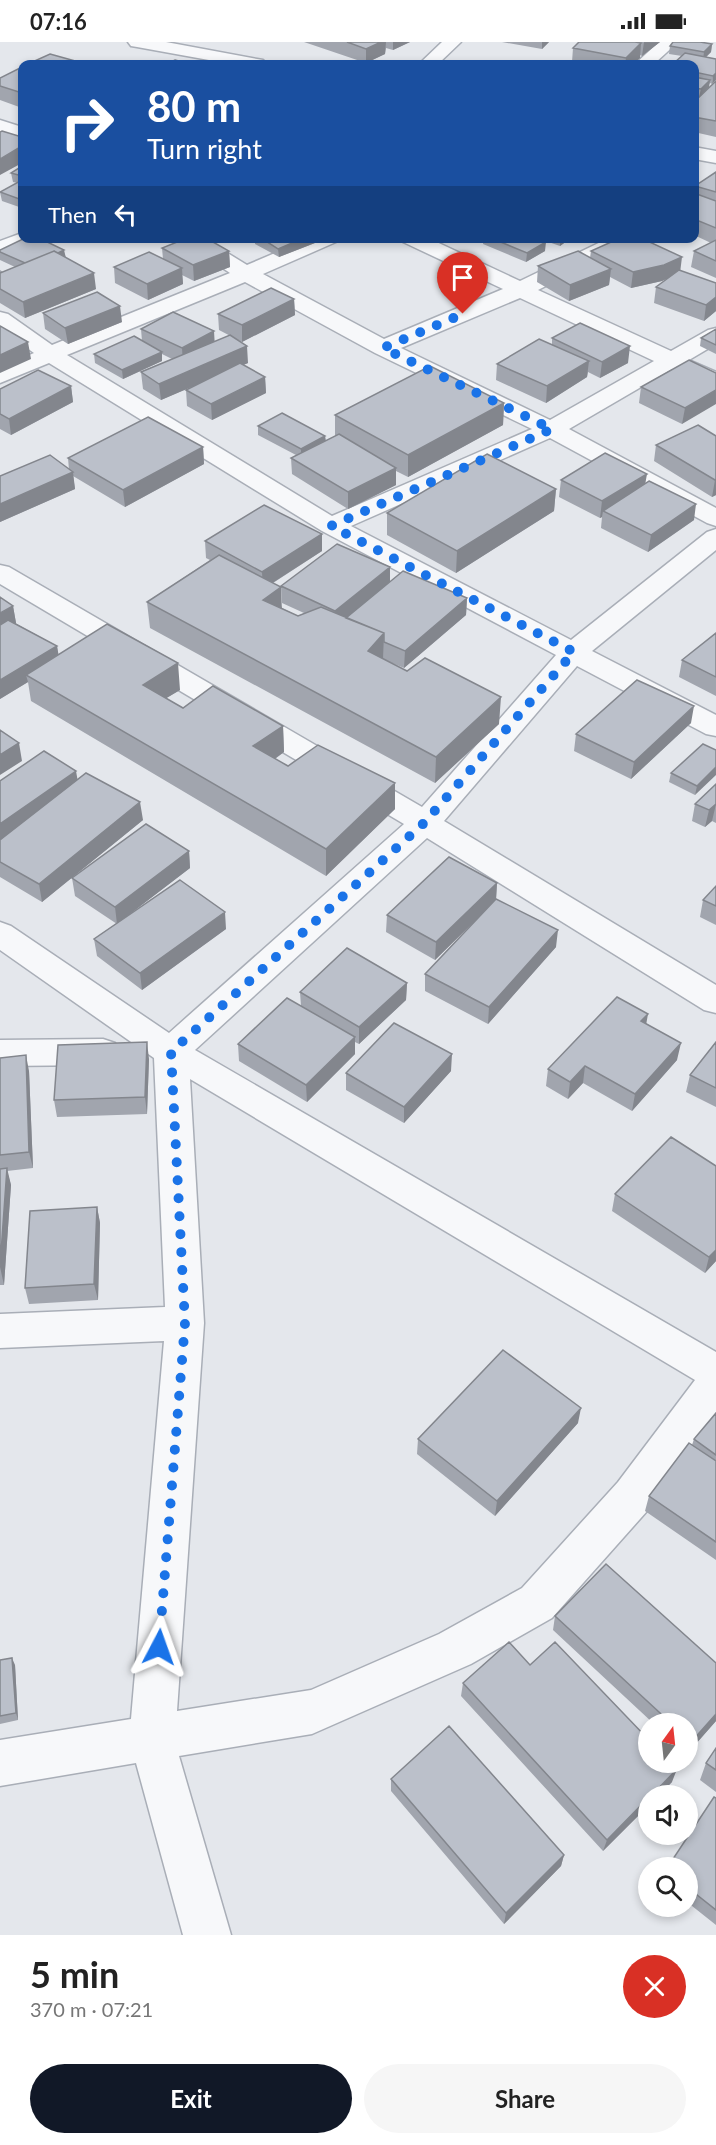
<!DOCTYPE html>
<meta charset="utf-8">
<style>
:root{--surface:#fff;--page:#f6f6f6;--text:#222;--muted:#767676;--accent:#111827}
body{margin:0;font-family:Lato,sans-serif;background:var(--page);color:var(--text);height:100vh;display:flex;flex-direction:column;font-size:22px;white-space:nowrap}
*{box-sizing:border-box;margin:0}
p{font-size:20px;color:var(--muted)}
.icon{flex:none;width:33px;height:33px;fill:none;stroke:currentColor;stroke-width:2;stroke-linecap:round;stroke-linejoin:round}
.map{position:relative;height:1893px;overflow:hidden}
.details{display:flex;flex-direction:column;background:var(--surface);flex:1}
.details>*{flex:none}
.top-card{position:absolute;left:18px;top:18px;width:681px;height:183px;border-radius:12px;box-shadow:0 3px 9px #0003;background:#1a4fa0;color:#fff;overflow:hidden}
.needle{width:39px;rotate:15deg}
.buttons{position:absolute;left:638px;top:1671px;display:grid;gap:12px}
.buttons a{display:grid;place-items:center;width:60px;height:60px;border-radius:50%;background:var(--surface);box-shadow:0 3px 9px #0003;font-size:30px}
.pin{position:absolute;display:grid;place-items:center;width:51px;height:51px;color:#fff;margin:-62px -26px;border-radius:50% 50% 50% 0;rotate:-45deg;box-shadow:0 0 6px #0007}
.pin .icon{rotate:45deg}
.me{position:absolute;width:66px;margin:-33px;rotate:4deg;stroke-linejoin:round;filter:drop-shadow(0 0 4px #0008)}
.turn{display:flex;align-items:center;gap:21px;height:126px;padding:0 30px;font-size:27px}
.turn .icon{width:78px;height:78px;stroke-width:2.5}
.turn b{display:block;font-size:42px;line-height:51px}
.then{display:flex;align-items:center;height:57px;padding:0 30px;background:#0003;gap:12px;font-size:22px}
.round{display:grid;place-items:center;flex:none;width:63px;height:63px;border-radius:32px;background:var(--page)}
.summary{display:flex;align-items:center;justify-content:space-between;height:102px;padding:0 30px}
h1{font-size:36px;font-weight:700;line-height:45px}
.action{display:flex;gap:12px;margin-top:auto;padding:12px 30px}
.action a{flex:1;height:69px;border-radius:36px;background:var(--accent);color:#fff;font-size:24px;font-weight:700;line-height:69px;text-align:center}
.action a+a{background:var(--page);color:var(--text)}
.status{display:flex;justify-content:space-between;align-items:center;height:42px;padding:0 30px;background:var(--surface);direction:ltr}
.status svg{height:16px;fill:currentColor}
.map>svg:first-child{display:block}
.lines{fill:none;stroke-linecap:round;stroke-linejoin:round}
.minor-casing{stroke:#a9aeb7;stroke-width:3}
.minor{fill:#f7f8fa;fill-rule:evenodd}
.wall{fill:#a1a5ae}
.shaded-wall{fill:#83868d}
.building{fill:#bbc0ca;stroke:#83868d;stroke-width:1.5}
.route{stroke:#1a73e8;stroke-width:10;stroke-dasharray:0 18}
</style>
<div class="status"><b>07:16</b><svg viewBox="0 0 49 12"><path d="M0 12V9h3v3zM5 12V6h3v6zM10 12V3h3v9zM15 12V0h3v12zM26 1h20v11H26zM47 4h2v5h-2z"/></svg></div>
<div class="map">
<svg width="716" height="1893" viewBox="0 0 716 1893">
<rect width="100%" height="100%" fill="#e4e7ec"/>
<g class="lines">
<defs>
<path id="minor" d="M128 0H166L257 17 263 18 266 22H231L137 5 131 4Z
M442 0H461L438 22H419Z
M659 0H678L654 22H635Z
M0 78 22 85V97L0 90Z
M694 105 716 109V121L694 117Z
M22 191V196H36L33 200 0 212V199Z
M178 196H203L247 223 310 196H339L336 200 263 232 384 297 503 247 403 200 400 196H428L520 239 609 196H636L633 200 538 248 671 309 708 288 716 286V302L689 318 716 330V346L672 327 569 387 716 466V484L707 481 550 396 351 484 571 598 707 490 716 487V508L592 609 716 673V694L706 692 577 624 444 779 716 943V971L704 968 427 796 195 1008 716 1310V1373L648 1468 552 1576 471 1622 312 1692 179 1714 231 1893H183L136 1721 0 1744V1698L131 1677 164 1299 0 1306V1272L165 1265 154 1016 0 908V880L11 884 169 991 404 782 0 542V523L9 525 422 765 556 613 322 489 49 321 0 341V326L34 311 0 287V270L8 272 52 303 230 231ZM245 240 375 311 532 387 332 474 67 313ZM520 256 654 319 550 378 401 306ZM190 1037 695 1338 618 1440 522 1546 439 1592 311 1648 177 1669 204 1281Z
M103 997 115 1001 120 1010 115 1019 103 1023 0 1024V998Z"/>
</defs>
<use href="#minor" class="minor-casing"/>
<use href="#minor" class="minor"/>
</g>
<path class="wall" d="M304 0H410L393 8 386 6 385 12 366 21Z
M502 0H549L542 7Z
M579 0H660L642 14 640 13V16L633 22H584L572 20 573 6Z
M712 2 711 10 706 15 716 17 712 42 710 41 699 55 694 54V22L682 14 669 12 670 4Z
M22 25V66L0 58V36Z
M716 39V95L694 90V60Z
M22 124V166L2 159 0 150 18 141 13 140 11 131Z
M716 130V236L691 225 694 209 711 201 694 193 695 144Z
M255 196H320V199L279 215 255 202Z
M448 196H467L459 201Z
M484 196H536L545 209 526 220 483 202Z
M537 196H571L560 204Z
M162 206 229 209 230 225 194 239 182 233 183 242 148 258 115 241 114 225 163 217Z
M0 208 65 215 96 247 25 276 0 261V228L3 230 15 225 0 218Z
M591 209 680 229 716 241V269L704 279 654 261 656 245 669 235 662 239 631 246 610 235 609 243 569 259 537 240 538 224 590 216Z
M294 257 295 273 242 300 219 288 218 272Z
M43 271 122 280 68 302 45 287Z
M141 287 214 289V300L248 321 243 323 265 335 266 351 212 378 187 364 186 348 195 343 161 358 143 347 141 330 172 317 162 312V319L123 337 95 321 94 312 142 299Z
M716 287V312L700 304 701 296Z
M552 296 628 321 600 336 588 330 587 335 546 361 496 338 497 322 552 303Z
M716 331 682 382 639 361 641 345Z
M71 344 73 360 11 393 0 387V347Z
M504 361 503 383 408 435 396 429V443L348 467 292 432 291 416 296 413 258 393V384L325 394 326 399 335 394V373Z
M716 394V453L712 455 654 419 656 403Z
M203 405 204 422 125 465 73 434 75 447 0 480V434L69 428 68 416Z
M561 438 646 441 694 478 648 510 601 486 602 475 600 476 559 455Z
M556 447 554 469 456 531 387 493V471Z
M322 492V509L273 541 282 566 298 574 304 571 282 561 281 544 390 540 467 556 466 573 404 626 383 617 407 629 499 682 435 741 150 586 147 560 210 518 206 516 205 499Z
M13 564 16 581H15L57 604 58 613 180 648 166 656 183 666 283 684 284 710 275 717 288 724 395 767 326 834 31 659 28 640 0 657Z
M716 591V654L679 635 682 618Z
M691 681 631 737 574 709 576 692Z
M716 708 695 753 669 740 671 731Z
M78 737 143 778 42 860 0 835V739Z
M716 742V781L712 779 705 785 692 779 695 762Z
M189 809 190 826 122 878 226 887 142 948 97 914 94 897 117 882 75 854 72 836Z
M497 841 496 857 556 905 488 982 425 949V932L486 868 435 918 386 890 387 873Z
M716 844V883L700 875 703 858Z
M407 941 406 958 359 1002 355 1000V1012L307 1060 239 1019 238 1002 301 964 300 950Z
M646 982 677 1018 632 1069 583 1041 568 1057 546 1044 548 1027Z
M716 1000V1065L686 1050 690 1033Z
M0 1016 29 1029 33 1126 7 1129 11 1143 4 1243H0Z
M149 1017 147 1072 57 1075 54 1058Z
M451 1029 404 1081 346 1048V1031Z
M615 1152 716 1219 705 1231 612 1169Z
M97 1165 100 1181 98 1258 29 1262 25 1246Z
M716 1371V1518L645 1469 649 1454 692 1403 694 1397Z
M578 1381 495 1474 417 1412 418 1397Z
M555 1574 716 1679 687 1712V1682H654L553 1588Z
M0 1618 15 1623 18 1678 0 1682Z
M530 1623 672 1740 603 1809 461 1654 463 1641Z
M716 1706V1750L700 1738 706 1721Z
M391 1737 564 1813 561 1824 504 1882 391 1749Z
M716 1756V1883L687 1860V1826Z"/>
<path class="shaded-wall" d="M381 0H386L385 12 366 21V7Z
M393 0H410L393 8Z
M542 0H549L542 7Z
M644 0H660L642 14Z
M641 1 640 16 633 22H625L626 16Z
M712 2 711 10 703 18 704 10Z
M716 31V38L712 42 713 34Z
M710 38 709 46 699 55 701 47Z
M22 104V121L0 133V117Z
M304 196H320V199L279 215 278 207Z
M459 196H467L459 201Z
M560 196H571L560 204Z
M546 200 545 209 526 220 527 211Z
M64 208 66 216 31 224Z
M229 209 230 225 194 239 193 223Z
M682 215 680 231 662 239 631 246 633 230Z
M182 226 183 242 148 258 147 242Z
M611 227 609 243 569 259 570 243Z
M94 231 96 247 25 276 23 260Z
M716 255V269L704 279 706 263Z
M294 257 295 273 242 300V283Z
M120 264 122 280 68 302 65 286Z
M214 289 215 306 183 322 182 306Z
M28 300 31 317 0 331V313Z
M247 304 248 321 161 358 159 342Z
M630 304 628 321 600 336 602 320Z
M162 310V319L123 337 122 328Z
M589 319 587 335 546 361 547 344Z
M265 335 266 351 212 378 211 362Z
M71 344 73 360 11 393 9 377Z
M716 348V362L682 382 685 366Z
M504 361 503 383 408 435V413Z
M325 394 326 403 301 416V407Z
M203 405 204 422 125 465 123 448Z
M396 426V443L348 467V450Z
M73 430 75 447 0 480V462Z
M647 432 644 449 603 469 602 475 600 476 602 459Z
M716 437V453L712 455 715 438Z
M556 447 554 469 456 531 457 509Z
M696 462 694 478 648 510 651 493Z
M322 492V509L263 547 262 530Z
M390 525V543L335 586V569Z
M281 545 282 571 263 558Z
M467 556 466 573 404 626 405 609Z
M13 564 16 581 0 590V571Z
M384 591 383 617 368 609Z
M57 604 60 621 26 633 28 640 0 657V638Z
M178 621 180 648 145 669 143 643Z
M501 655 499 682 435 741 436 715Z
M694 664 691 681 631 737 634 720Z
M283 684 284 710 255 731 253 704Z
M19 701 22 719 0 733V713Z
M716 725V733L695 753 697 744Z
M76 729 79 746 0 802V782Z
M395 741V767L326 834V807Z
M140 760 143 778 42 860 39 842Z
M716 762 712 779 705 785 709 768Z
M189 809 190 826 117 882 115 865Z
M497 841 496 858 435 918 436 900Z
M225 870 226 887 142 948 140 931Z
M558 888 556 905 488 982 489 965Z
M407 941 406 958 359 1002V985Z
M648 972 645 989 641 979Z
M355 995V1012L307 1060 306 1043Z
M147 1000 149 1017 147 1072 145 1055Z
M681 1001 677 1018 632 1069 635 1052Z
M452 1012 451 1029 404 1081V1065Z
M26 1013 29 1029 33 1126 29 1110Z
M585 1024 583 1041 568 1057 570 1040Z
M7 1126 11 1143 4 1243 0 1225Z
M97 1165 100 1181 98 1258 94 1242Z
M716 1208V1219L705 1231 709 1215Z
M581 1366 578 1381 495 1474 497 1459Z
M12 1616 15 1623 18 1678 16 1671Z
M716 1672V1679L687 1712 692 1699Z
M677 1727 672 1740 658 1754H651Z
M648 1756V1764L603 1809 607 1798Z
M564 1813 561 1824 504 1882 506 1871Z"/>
<path class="building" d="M347 0H381L366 7Z
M579 0H635L641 1 626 16 573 6Z
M673 0H700L712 2 704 10 670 4Z
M685 11 716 17V31L713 34 694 30V22H673Z
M50 12 86 22H28Z
M175 18 190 22H166Z
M22 25V51L0 44V36Z
M694 35 710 38 701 47 694 46Z
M716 39V79L694 75V60Z
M2 89 22 95V104L0 117V90Z
M22 124V134L11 131Z
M716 130V150L695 144Z
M22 138V158L0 150Z
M694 151 716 159V186L694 177Z
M25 196H39L64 208 58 211 54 209 25 221 0 210V208Z
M187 196H206L229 209 193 223 162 206Z
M261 196H304L278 207Z
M491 196H537L546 200 527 211Z
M620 196H641L682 215 664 223 633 230 591 209Z
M716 198V219L694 209Z
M54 209 94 231 23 260 0 247V231Z
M578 209 611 227 570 243 538 224Z
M149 210 182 226 147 242 114 225Z
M679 228 716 241V255L706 263 656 245Z
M271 246 294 257 242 283 218 272Z
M97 250 120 264 65 286 43 271Z
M173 270 214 289 182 306 141 287Z
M580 281 630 304 602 320 552 296Z
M0 284 28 300 0 313Z
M716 287V303L701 296Z
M230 293 247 304 159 342 141 330Z
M134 294 162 310 122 328 94 312Z
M539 297 589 319 547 344 497 322Z
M689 318 716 331V348L685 366 641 345Z
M240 321 265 335 211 362 186 348Z
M430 324 504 361 408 413 335 373Z
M38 328 71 344 9 377 0 372V347Z
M282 371 325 394 301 407 258 384Z
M148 375 203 405 123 448 68 416Z
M698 383 716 394V437L715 438 656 403Z
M339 392 396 426 348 450 291 416Z
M605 411 647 432 602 459 561 438Z
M487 412 556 447 457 509 387 471Z
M50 413 73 430 0 462V434Z
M649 439 696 462 651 493 603 469Z
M264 463 322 492 262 530 205 499Z
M337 502 390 525 335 569 281 544Z
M219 513 281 545 263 558 298 574 321 565 384 591 368 609 407 629 425 616 501 655 436 715 147 560Z
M403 529 467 556 405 609 384 600V591L346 576Z
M0 555 13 564 0 571Z
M8 578 57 604 0 638V583Z
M107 582 178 621 143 643 183 666 213 644 283 684 253 704 288 724 318 703 395 741 326 807 26 633Z
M716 591V635L682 618Z
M637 638 694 664 634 720 576 692Z
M0 688 19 701 0 713Z
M703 702 716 708V725L697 744 671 731Z
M44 709 76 729 0 782V739Z
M86 731 140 760 39 842 0 820V798Z
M716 742V762L709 768 695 762Z
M146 782 189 809 115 865 72 836Z
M449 815 497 841 436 900 387 873Z
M180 838 225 870 140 931 94 897Z
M716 844V864L703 858Z
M496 857 558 888 489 965 425 932Z
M347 906 407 941 359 985 300 950Z
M617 955 648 972 641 979 681 1001 635 1052 585 1024 570 1040 548 1027Z
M287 956 355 995 306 1043 238 1002Z
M394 981 452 1012 404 1065 346 1031Z
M147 1000 145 1055 54 1058 58 1003Z
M716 1000V1046L690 1033Z
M26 1013 29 1110 0 1113V1016Z
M671 1095 716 1124V1208L709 1215 615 1152Z
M7 1126 0 1225V1127Z
M97 1165 94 1242 25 1246 30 1169Z
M503 1308 581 1366 497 1459 418 1397Z
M716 1371V1413L694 1397Z
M689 1401 716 1419V1500L649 1454Z
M606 1522 716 1621V1672L692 1699 687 1695V1682H672L555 1574Z
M509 1600 530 1623 555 1600 648 1697V1720H670L677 1727 651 1754H648V1756L607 1798 463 1641Z
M12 1616 16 1671 0 1674V1618Z
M449 1684 564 1813 506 1871 391 1737Z
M716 1706V1728L706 1721Z
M714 1755 716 1756V1868L687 1845V1826H667Z"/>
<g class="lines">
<path class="route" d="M159 1605 185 1281 171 1010 424 781 574 610 331 484 552 387 383 306 463 272"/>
</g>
</svg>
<div class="buttons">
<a><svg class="needle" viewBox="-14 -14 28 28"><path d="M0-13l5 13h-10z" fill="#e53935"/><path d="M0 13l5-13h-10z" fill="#767676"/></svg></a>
<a><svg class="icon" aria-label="sound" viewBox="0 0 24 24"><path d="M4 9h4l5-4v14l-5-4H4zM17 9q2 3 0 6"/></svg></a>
<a><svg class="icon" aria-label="search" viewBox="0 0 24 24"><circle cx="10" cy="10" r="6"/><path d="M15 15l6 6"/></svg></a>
</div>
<div class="pin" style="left:463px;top:272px;background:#d93025"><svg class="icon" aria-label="arrive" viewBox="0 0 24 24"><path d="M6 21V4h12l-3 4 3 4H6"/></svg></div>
<svg class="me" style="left:159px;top:1605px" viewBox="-20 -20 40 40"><path d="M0-17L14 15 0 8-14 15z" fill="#1a73e8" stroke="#fff" stroke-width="4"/></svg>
<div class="top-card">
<div class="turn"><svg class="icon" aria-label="right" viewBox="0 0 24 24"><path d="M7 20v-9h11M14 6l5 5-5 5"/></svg><div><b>80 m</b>Turn right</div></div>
<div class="then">Then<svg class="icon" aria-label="left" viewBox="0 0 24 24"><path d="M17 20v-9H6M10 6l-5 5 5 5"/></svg></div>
</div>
</div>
<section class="details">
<div class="summary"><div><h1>5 min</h1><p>370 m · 07:21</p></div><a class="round" style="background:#d93025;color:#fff"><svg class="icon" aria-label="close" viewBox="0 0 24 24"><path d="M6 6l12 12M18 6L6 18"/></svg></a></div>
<div class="action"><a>Exit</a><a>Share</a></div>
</section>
